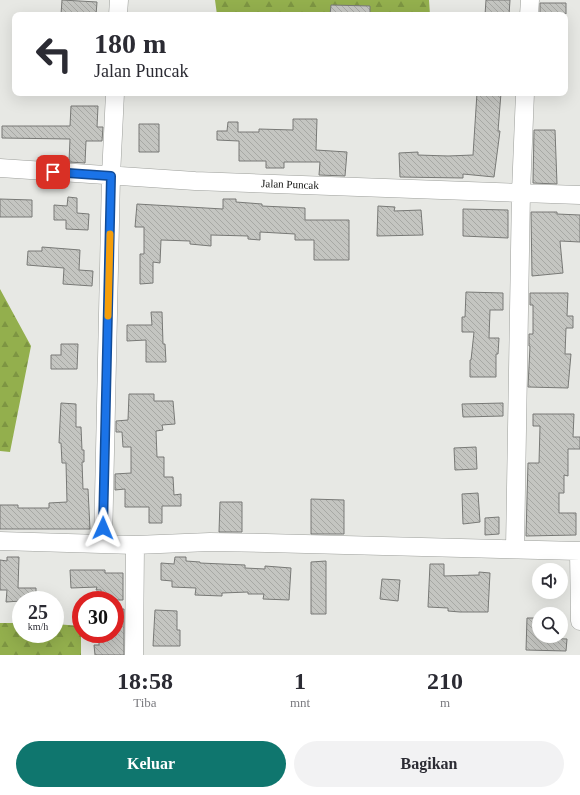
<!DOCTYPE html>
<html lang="id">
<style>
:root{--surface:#fff;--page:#f2f2f3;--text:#2b2b33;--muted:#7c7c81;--accent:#0f766e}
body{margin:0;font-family:"Times New Roman",serif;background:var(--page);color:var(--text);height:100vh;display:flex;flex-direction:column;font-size:15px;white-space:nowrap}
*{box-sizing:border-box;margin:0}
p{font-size:13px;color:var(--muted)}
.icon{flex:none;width:22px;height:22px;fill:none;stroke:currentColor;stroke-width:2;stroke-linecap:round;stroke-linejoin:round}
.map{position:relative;height:655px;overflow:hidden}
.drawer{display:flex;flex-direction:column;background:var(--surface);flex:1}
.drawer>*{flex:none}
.guide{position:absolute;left:12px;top:12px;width:556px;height:84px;border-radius:8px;box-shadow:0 4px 16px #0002;background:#fff;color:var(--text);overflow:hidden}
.fabs{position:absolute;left:532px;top:563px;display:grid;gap:8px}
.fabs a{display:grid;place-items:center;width:36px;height:36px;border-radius:50%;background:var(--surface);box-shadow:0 4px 16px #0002;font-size:20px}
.speed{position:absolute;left:12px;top:591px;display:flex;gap:8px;font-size:20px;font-weight:700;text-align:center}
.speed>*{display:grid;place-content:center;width:52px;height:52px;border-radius:50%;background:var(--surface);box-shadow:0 4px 16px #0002;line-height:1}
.speed small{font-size:10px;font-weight:400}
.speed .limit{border:6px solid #d22;background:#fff;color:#111}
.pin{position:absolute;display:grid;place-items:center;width:34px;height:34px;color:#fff;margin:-17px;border-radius:8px;box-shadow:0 2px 6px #0006}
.me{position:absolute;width:44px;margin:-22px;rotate:1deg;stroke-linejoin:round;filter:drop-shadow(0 0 3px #0008)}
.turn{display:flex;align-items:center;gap:14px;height:84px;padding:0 16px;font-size:18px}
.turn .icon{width:52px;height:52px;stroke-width:2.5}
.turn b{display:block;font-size:28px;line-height:34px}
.eta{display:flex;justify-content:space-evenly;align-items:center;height:68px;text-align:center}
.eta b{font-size:24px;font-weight:600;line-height:28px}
.action{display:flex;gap:8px;margin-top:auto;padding:8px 16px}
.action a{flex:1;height:46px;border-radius:24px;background:var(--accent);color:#fff;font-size:16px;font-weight:600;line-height:46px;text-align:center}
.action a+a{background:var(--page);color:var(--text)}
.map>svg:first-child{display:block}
.forest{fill:url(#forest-firs)}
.building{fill:url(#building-back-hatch);stroke:#787976}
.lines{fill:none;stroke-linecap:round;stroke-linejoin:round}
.minor-casing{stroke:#9d9f9b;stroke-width:19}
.minor{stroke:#fff;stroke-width:18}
.route-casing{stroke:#114b97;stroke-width:10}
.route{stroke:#1a73e8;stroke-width:7}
.slow{stroke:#f59e0b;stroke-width:7}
.labels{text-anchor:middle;stroke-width:3;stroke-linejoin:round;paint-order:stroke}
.street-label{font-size:11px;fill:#0b0c0a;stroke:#fff}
</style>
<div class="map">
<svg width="580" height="655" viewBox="0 0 580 655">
<defs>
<pattern id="forest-firs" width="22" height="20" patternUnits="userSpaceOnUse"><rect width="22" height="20" fill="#93af4d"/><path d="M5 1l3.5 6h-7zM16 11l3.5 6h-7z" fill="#7d9542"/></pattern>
<pattern id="building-back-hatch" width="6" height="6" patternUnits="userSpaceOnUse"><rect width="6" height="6" fill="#c4c5c1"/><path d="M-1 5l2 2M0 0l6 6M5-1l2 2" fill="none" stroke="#a7a8a4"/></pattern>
</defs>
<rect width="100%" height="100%" fill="#e7e8e4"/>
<path class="forest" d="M215 0H429L430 15H217Z
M0 289 31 346 10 452 0 451Z
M0 623H21V634H55V624L81 626V655H0Z"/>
<path class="building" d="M62 0 97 2 96 15H61Z
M486 0H510L509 15H485Z
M540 3H566V14H540Z
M331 5 370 6V15H330Z
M477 93H501L498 131H500L494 177 463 174V178L400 177 399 153 418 152V155L448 156 473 155Z
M71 106H98L97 127H103L102 141H86L85 163 69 162 70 139 2 138V126H70Z
M293 119H317L316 150 347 152 345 176 319 175 320 162H284V168H266V161H239V141L217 140V131H227L228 122H238V132H259V129L293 130Z
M139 124H159V152H139Z
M534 130H555L557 184 533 183Z
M68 197 77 198V213L89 214 88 230 66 229V220H54V205L67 206Z
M0 199 32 200V217H0Z
M223 199H236V202L262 204V206L305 208V220H349V260H314V240H295V234L260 232V240L248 239V236L211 235V246L190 244V241L161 240 160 263 153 262V283L140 284V254H144V227H135L137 204 223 209Z
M378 206 395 207 394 211 421 210 423 235 377 236Z
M463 209 508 210V238L463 236Z
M531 212H557V214L580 215V242L560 241 563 273 532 276Z
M42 247 80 250 79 270 93 271 92 286 63 284 64 268 27 265 28 251H42Z
M466 292 503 293V310H490L489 338H499L498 354H496V377H470V360H471L474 332H462V317H465Z
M530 293H568L567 316H573V328H566L565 354H571L568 388 528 387 530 346H529V334H533V305H530Z
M151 312H162L163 344H165L166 362H146V340L127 341V325H152Z
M61 344H78L77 369H51V355H61Z
M129 394H154V401H173L175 424 162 425 163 430 156 431 157 457H164V477H173L174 495 181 494V506H162V523H149V507H125V489L115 490V474L131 473V447H123L122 432H116V421L128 420Z
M61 403 76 404V427H81L82 450H84V462H82L83 489H88L90 529H0V505H18V508H49V503L67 502 66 463H62L61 443H59Z
M503 403V416L463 417 462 404Z
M533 414H574L573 437H580V449H568V476L564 475V493H559V513H576V535L526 536 528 463H539L540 426H533Z
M476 447 477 469 455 470 454 448Z
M478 493 480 522 463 524 462 494Z
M311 499 344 500V534H311Z
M220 502H242V532H219Z
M499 517V534L485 535V518Z
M7 557H19L18 588H36V600L6 602 7 590H0V560L7 561Z
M175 557H186V561L200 562V563L245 565V568L265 569V566L291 568 289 600 263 599 264 594H248V592L222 593V596L195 595 196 588 172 587V581L161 580V563L174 564Z
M326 561V614H311V562Z
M430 564H444V576L479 575V572L490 573 488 612H460L448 611V608L428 607Z
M70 570H105V573H123V600H101V590H96L97 587 71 588Z
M382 579 400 580 398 601 380 599Z
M115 609H124V655H95L94 645H99V634H115Z
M155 610 177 611V630H180V646H153Z
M527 618H539V638L567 639 566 651 526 650Z"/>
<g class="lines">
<defs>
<path id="minor" d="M118 15 119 0
M529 15 530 0
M0 168 195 181 580 195
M0 541 135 545 210 542 266 543 580 551
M103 544 111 176 115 93
M515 548 521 192 525 93
M579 551 580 621
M134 655 135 545"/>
</defs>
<use href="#minor" class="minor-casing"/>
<use href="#minor" class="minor"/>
</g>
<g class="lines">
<defs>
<path id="route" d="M53 172 111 176 103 528"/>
</defs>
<use href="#route" class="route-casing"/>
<use href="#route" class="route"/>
<path class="slow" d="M108 316 110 234"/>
</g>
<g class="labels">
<g class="street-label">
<text transform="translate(290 184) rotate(2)" y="4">Jalan Puncak</text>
</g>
</g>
</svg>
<div class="fabs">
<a><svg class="icon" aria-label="sound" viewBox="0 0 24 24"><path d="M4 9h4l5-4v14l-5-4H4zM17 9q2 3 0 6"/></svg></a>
<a><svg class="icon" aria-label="search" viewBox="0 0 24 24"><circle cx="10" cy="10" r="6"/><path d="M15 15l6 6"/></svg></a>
</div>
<div class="speed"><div>25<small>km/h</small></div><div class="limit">30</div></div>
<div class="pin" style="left:53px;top:172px;background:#d93025"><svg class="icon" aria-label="arrive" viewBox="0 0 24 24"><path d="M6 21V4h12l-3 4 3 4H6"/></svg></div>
<svg class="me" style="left:103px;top:528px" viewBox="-20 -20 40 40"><path d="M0-17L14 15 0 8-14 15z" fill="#1a73e8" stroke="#fff" stroke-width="4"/></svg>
<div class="guide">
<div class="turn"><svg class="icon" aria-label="left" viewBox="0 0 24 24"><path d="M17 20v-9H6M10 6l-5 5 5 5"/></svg><div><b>180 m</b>Jalan Puncak</div></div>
</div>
</div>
<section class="drawer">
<div class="eta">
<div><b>18:58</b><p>Tiba</p></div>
<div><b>1</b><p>mnt</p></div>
<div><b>210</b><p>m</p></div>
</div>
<div class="action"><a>Keluar</a><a>Bagikan</a></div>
</section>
